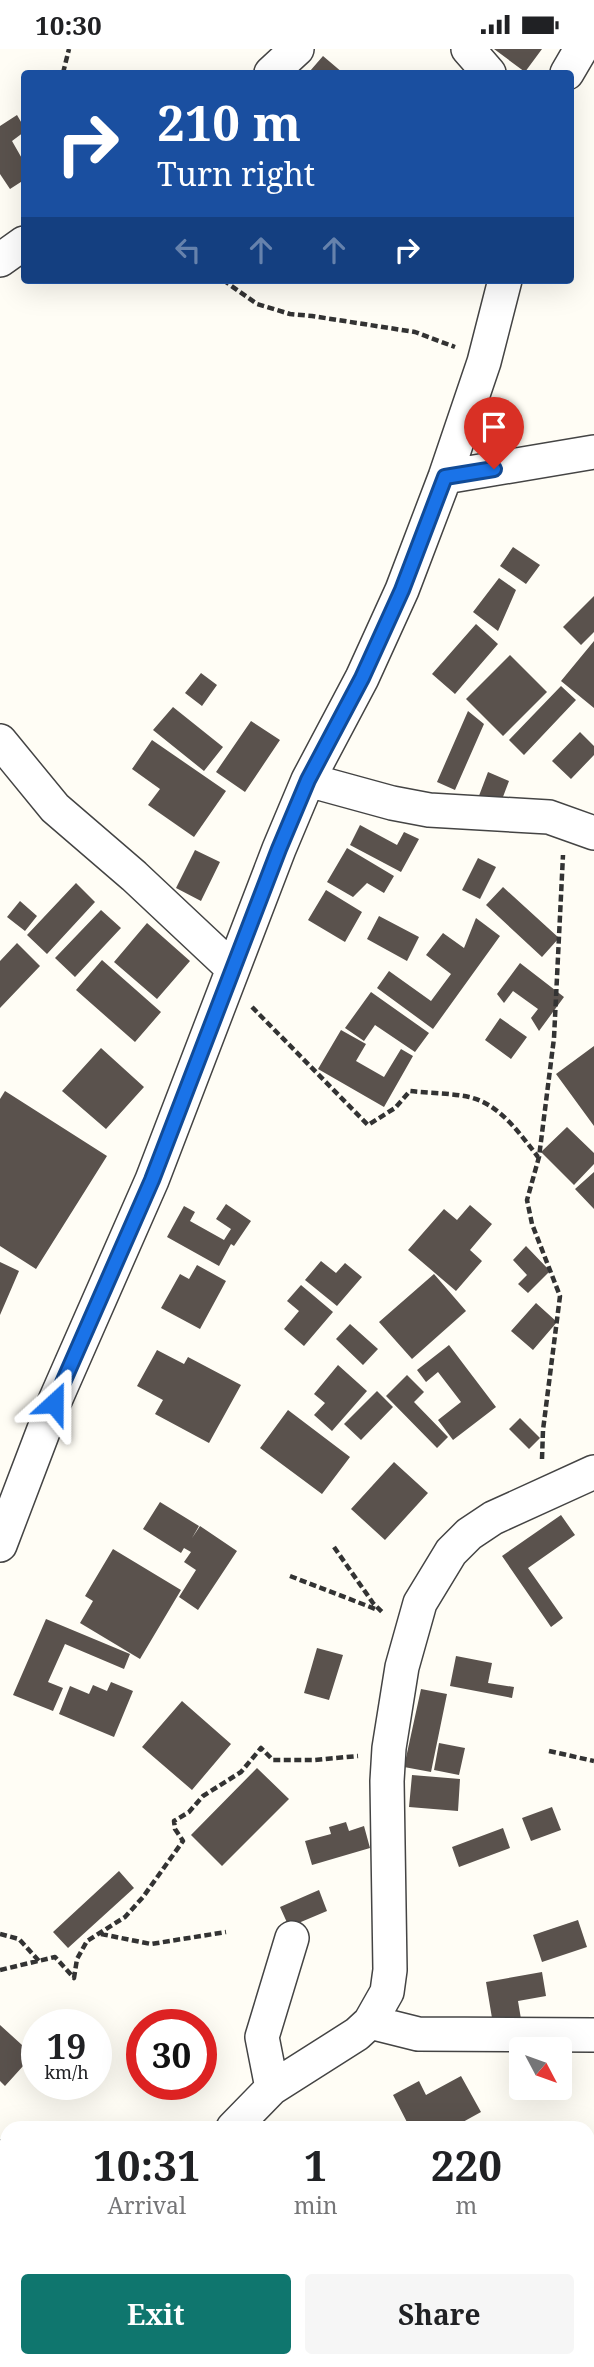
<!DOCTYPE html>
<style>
:root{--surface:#fff;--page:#f6f6f6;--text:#202124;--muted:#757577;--accent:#0f766e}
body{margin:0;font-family:"Noto Serif",serif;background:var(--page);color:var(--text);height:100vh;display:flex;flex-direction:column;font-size:26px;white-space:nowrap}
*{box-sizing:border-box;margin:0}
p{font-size:23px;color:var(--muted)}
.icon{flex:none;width:38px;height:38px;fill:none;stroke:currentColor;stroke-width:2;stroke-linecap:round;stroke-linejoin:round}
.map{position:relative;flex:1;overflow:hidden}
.details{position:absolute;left:0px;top:2072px;width:595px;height:247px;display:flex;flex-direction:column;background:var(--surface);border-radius:21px 21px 0 0;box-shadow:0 7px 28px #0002}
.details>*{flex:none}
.hud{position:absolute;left:21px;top:21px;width:553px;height:214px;border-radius:7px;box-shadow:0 7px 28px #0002;background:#1a4fa0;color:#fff;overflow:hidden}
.needle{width:46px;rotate:131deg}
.tools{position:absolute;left:509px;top:1988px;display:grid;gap:14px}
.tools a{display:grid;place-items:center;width:63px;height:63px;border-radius:7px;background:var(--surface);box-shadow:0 7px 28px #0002;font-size:35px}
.speed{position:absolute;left:21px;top:1960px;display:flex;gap:14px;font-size:35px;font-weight:700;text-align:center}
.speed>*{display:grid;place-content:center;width:91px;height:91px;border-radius:50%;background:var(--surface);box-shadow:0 7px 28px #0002;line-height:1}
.speed small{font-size:18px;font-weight:400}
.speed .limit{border:10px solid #d22;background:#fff;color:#111}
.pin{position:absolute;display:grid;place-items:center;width:60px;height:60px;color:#fff;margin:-72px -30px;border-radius:50% 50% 50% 0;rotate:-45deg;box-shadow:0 0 7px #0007}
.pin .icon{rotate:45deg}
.me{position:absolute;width:77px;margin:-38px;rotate:24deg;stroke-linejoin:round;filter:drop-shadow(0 0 5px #0008)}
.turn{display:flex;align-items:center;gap:24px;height:147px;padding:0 21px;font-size:32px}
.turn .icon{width:91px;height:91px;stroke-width:2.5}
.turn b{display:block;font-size:49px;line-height:60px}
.lanes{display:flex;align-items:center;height:66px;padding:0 21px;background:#0003;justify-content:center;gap:35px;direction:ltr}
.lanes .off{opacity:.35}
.eta{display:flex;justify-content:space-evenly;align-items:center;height:119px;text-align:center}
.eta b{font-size:42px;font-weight:700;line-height:49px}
.primary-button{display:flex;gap:14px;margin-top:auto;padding:14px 21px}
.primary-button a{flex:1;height:80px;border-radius:7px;background:var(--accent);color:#fff;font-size:28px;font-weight:700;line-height:80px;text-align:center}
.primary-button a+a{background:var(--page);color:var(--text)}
.status{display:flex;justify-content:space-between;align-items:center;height:49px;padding:0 35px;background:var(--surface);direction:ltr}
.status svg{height:19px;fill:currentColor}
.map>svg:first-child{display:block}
.building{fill:#5a524d}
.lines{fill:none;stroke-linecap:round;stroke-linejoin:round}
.minor-casing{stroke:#444;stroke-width:36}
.path{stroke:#333;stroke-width:4.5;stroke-dasharray:7 3.5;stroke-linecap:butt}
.minor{stroke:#fff;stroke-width:33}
.route-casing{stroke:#114b97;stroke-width:18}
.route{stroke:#1a73e8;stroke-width:12}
</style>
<div class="status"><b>10:30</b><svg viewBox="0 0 49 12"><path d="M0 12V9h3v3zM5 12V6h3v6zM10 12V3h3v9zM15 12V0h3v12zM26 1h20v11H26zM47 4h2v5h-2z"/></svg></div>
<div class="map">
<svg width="594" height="2318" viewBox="0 0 594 2318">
<rect width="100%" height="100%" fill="#fffdf5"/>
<path class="building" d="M494 0H542L525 23Z
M323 7 343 24H313L310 22Z
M17 66 24 78V83L12 92 24 113V131L10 140 0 125V77Z
M513 498 540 516 526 535 500 517Z
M499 529 516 541 498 582 473 563Z
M594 547V583L581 596 563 578Z
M476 575 498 595 455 645 432 625Z
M594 592V659L561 632Z
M510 606 547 643 503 687 466 650Z
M201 624 217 636 202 657 185 644Z
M561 637 576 651 524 706 509 691Z
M173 658 223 698 204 722 153 681Z
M468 662 484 675 455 741 437 733Z
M251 672 280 691 245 743 216 723Z
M580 683 594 697V706L571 730 552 712Z
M152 691 226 742 194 788 148 756 160 740 132 720Z
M488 723 509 732 498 761 477 752Z
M360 776 397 796 404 783 419 790 401 823 350 796Z
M347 799 394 827 384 844 367 834 353 848 327 833Z
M195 801 220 813 201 852 176 839Z
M478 809 496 818 480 850 462 841Z
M76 834 95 853 47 905 27 886Z
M503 838 559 889 542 908 486 856Z
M326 841 362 863 345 893 308 871Z
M20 852 37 867 25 882 7 868Z
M101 861 121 879 75 928 55 909Z
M379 867 419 888 407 912 367 890Z
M476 869 500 887 433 980 377 939 389 922 431 952 451 925 426 906 443 884 464 899Z
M147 874 190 912 157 950 114 913Z
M17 894 40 917 0 959V912Z
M102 911 161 963 135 993 76 941Z
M520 914 564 948 539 982 531 969 538 960 513 942 504 954 497 945Z
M371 943 429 984 415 1003 375 976 364 992 345 979Z
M500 969 527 988 511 1010 485 991Z
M341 981 366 995 356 1012 384 1028 401 1000 413 1007 384 1058 318 1020Z
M594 997V1077L556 1025Z
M101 999 144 1038 106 1080 62 1042Z
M5 1042 107 1107 36 1220 0 1197V1050Z
M567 1078 594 1104V1115L574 1136 541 1103Z
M594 1123V1160L575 1140Z
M226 1155 251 1172 234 1197 231 1195 219 1217 167 1188 184 1157 195 1163 190 1172 224 1191 231 1180 216 1170Z
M470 1156 492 1175 470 1201 482 1212 456 1242 408 1201 444 1160 457 1171Z
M526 1197 550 1222 528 1244 518 1235 527 1226 513 1211Z
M321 1212 336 1224 345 1214 362 1228 337 1257 305 1231Z
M0 1213 19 1222 0 1266Z
M197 1216 226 1232 200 1280 161 1259 180 1225 189 1230Z
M434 1225 466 1262 412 1310 379 1273Z
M301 1236 333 1263 304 1297 284 1280 299 1262 287 1252Z
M536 1254 557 1273 533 1301 511 1282Z
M350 1275 378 1300 363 1316 336 1290Z
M449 1296 496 1358 453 1391 438 1371 461 1353 438 1323 426 1333 417 1321Z
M157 1301 184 1315 188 1308 241 1336 209 1394 155 1365 163 1351 137 1337Z
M338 1316 367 1342 332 1382 314 1366 325 1354 314 1345Z
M407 1326 424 1343 414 1353 448 1388 437 1399 386 1347Z
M377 1342 393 1358 361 1391 344 1375Z
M288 1361 350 1408 322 1445 260 1399Z
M520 1369 540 1389 529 1400 509 1380Z
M394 1413 428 1444 385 1491 351 1460Z
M160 1453 199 1477 192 1489 200 1477 237 1502 198 1561 179 1548 196 1521 184 1513 191 1503 184 1499 181 1504 143 1480Z
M561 1466 575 1486 528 1519 563 1569 551 1578 502 1507Z
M113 1500 181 1541 140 1610 80 1574 93 1552 85 1547Z
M46 1570 130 1605 124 1620 65 1595 48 1633 63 1639 53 1662 13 1646Z
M317 1599 343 1606 329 1651 304 1644Z
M456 1607 492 1614 488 1634 514 1638 512 1649 450 1637Z
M111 1633 133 1642 114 1688 59 1665 70 1637 89 1645 93 1636 107 1642Z
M421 1640 447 1645 431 1723 404 1718Z
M182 1652 231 1695 192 1741 142 1698Z
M439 1694 465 1699 459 1726 434 1721Z
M257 1719 289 1750 222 1817 191 1786Z
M412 1726 460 1730 458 1762 409 1758Z
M552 1758 561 1781 531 1792 522 1769Z
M346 1773 349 1782 364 1777 370 1799 312 1816 305 1792 331 1785 329 1778Z
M503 1779 510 1799 459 1818 452 1798Z
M119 1822 134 1839 68 1899 53 1883Z
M319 1841 327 1862 289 1878 280 1858Z
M578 1871 587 1898 542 1913 533 1886Z
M542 1923 546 1947 518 1952 522 1976 494 1981 486 1933Z
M0 1976 33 2006 5 2037 0 2032Z
M461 2027 481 2063 452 2079H410L393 2046 419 2032 426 2046Z
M0 2220 7 2226V2234L0 2242Z
M2 2277 7 2281V2309L0 2302V2279Z
M10 2312H31L27 2318H17Z
M221 2312H250L253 2318H224Z
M346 2312H373L375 2318H349Z
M379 2312H444L446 2318H382Z
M459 2312H479L461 2318Z"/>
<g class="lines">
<defs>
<path id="minor" d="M468 0 489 24
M271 24 297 0
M567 24 581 0
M0 211 24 194
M445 428 594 403
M0 692 55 759 134 827 232 919
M308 731 392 754 429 761 549 768 594 784
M0 1496 54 1354 152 1131 279 800 308 731 362 629 402 541 445 428 484 313 505 231
M370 1973 418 1985 594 1986
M272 2039 262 1988 292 1889
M233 2079 272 2039 357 1985 370 1973 387 1943 390 1921 387 1732 389 1699 402 1618 420 1554 451 1503 469 1485 493 1469 594 1423
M0 2108 7 2116
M588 2150 594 2149
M118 2312V2318"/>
</defs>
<use href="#minor" class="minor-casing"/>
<path class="path" d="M63 24 69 0
M223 231 257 255 290 265 312 267 415 283 455 298
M252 958 368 1076 395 1059 410 1042C429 1044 450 1044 469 1048 500 1055 520 1085 538 1108
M542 1410 543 1381 560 1247 532 1175 527 1151 539 1108 554 989 563 806
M334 1498 373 1554 384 1565
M290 1527 378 1561
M549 1702 594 1712
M0 1885 19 1890 39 1912
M101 1885 151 1895 226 1883
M0 1921 55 1908 74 1929 77 1910 87 1892 125 1868 143 1848 183 1792 175 1780 174 1772 189 1763 203 1747 241 1723 261 1699 273 1711H314L358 1707"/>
<use href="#minor" class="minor"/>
</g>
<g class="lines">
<defs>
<path id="route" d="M54 1354 152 1131 279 800 308 731 362 629 402 541 445 428 494 420"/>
</defs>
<use href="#route" class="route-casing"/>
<use href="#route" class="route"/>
</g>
</svg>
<div class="tools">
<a><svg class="needle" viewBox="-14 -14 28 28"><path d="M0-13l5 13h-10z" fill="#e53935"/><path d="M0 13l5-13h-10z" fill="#757577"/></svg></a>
</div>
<div class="speed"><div>19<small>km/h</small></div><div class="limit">30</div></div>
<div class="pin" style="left:494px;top:420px;background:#d93025"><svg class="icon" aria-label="arrive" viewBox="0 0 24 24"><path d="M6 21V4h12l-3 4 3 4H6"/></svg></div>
<svg class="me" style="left:54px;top:1354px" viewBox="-20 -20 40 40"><path d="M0-17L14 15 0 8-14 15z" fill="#1a73e8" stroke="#fff" stroke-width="4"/></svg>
<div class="hud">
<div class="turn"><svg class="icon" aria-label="right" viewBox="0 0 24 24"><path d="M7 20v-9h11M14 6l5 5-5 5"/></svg><div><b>210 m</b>Turn right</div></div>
<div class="lanes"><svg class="icon off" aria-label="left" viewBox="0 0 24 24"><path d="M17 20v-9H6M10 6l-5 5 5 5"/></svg><svg class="icon off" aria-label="ahead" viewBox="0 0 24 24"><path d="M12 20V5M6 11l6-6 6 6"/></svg><svg class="icon off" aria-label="ahead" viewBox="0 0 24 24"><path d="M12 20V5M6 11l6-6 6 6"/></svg><svg class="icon" aria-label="right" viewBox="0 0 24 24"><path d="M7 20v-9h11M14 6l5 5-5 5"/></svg></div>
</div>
<section class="details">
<div class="eta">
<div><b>10:31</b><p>Arrival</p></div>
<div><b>1</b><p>min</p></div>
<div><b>220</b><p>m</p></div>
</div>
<div class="primary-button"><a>Exit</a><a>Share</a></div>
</section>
</div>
